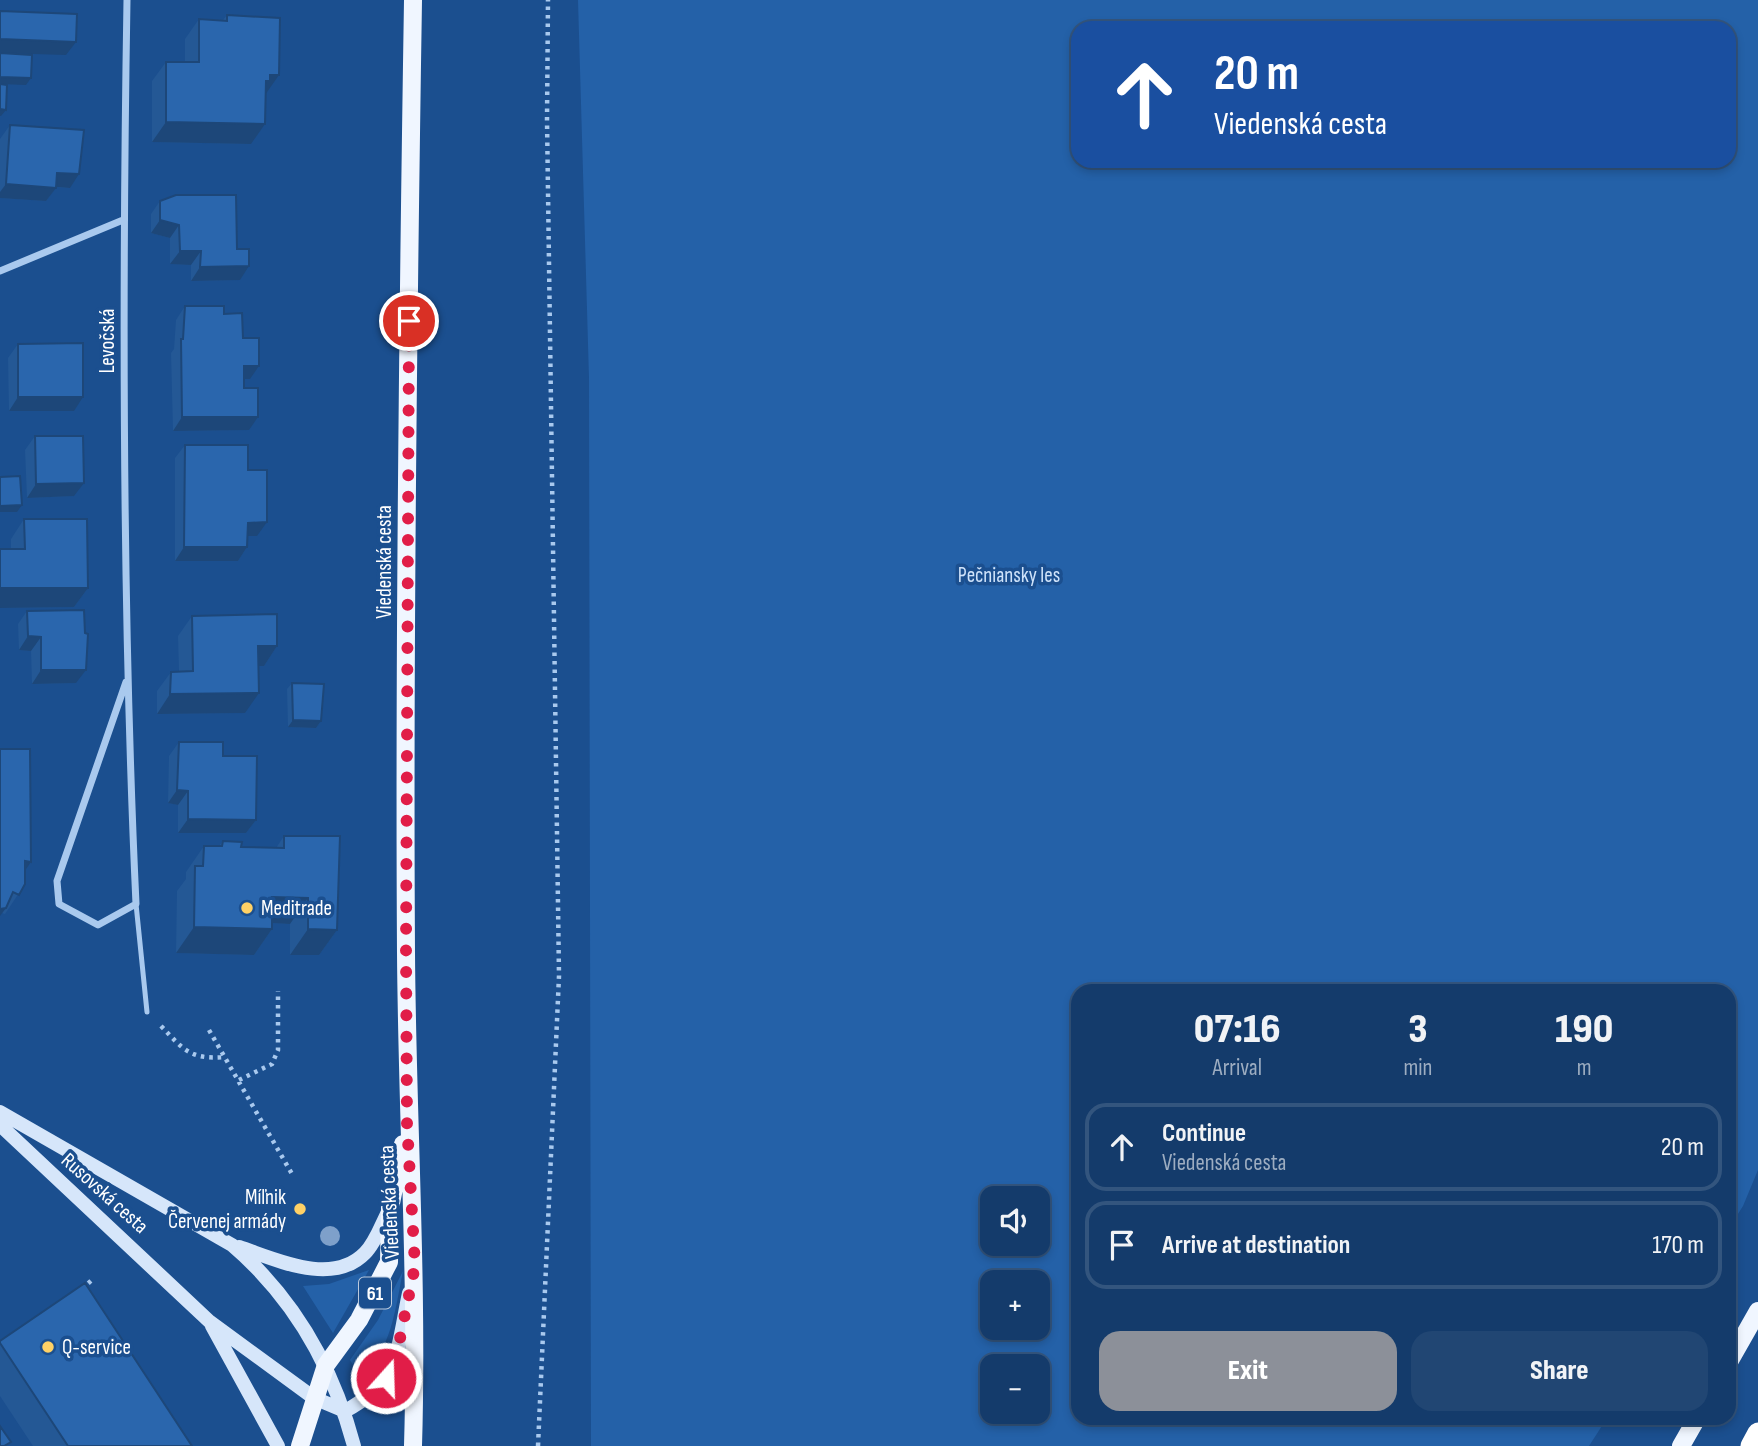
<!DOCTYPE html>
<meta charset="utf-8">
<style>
:root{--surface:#143b6b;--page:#214673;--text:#f1f3f6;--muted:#9dadc1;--line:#33557e;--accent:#8c9099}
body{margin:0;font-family:"Sofia Sans Condensed",sans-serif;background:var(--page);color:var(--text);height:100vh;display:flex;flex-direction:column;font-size:26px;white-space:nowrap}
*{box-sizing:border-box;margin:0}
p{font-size:23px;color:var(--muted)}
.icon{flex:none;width:38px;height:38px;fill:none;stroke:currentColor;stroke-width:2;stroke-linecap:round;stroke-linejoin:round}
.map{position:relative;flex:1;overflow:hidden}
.panel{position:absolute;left:1071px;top:984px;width:665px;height:441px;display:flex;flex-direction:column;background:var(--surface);border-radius:21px;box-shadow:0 4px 10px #0003,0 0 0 2px var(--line)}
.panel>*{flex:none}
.top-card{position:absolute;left:1071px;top:21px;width:665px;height:147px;border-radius:21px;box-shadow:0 4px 10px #0003,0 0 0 2px var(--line);background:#1a4fa0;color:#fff;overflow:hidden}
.fabs{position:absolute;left:980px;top:1186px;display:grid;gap:14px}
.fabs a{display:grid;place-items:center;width:70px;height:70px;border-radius:14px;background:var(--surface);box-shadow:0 4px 10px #0003,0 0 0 2px var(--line);font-size:35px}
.pin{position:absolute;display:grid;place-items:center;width:60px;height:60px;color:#fff;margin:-30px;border:4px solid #fff;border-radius:50%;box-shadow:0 2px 7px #0007}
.me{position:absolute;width:77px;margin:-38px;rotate:20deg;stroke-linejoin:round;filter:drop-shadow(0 0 5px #0008)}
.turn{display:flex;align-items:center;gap:24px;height:147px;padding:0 28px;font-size:32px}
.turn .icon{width:91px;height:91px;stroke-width:2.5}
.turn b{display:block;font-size:49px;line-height:60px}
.eta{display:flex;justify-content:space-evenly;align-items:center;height:119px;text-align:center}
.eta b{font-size:42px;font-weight:800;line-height:49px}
.primary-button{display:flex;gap:14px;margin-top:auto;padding:14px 28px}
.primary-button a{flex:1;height:80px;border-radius:21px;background:var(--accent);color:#fff;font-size:28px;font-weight:800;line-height:80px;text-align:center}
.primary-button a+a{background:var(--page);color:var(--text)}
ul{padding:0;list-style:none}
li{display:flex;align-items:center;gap:21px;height:88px;margin:0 14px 10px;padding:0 14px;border:4px solid var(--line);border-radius:21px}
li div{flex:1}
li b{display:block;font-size:26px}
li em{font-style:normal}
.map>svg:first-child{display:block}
.green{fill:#2461a8;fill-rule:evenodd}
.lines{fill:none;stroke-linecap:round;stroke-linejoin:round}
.path{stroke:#a9c9ee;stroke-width:4.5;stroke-dasharray:3.5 5;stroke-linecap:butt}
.lane{stroke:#a9c9ee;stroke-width:5}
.street{stroke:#a9c9ee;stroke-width:7}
.secondary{stroke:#d6e6fa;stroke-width:14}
.primary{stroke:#f0f6ff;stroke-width:18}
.highway{stroke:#fff;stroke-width:21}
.tree{fill:#7ea0ca}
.wall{fill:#245895}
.shaded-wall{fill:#1d4779}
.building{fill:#2a66ad;stroke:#1d4779;stroke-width:2}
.route{stroke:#e11d48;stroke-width:12;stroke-dasharray:0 21.6}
.poi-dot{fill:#ffd166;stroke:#1b4f8f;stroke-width:2.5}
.labels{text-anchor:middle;stroke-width:7;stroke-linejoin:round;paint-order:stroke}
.shield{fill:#1b4f8f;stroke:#bbcadd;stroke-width:2}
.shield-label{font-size:19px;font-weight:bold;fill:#fff}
.street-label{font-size:21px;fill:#fff;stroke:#1b4f8f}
.park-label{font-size:21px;fill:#cfe3fa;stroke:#1b4f8f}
.poi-label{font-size:21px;fill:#fff;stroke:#1b4f8f;text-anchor:start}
</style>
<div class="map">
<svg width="1758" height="1446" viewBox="0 0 1758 1446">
<rect width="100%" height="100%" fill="#1b4f8f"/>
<path class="green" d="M578 0H1758V1170L1743 1206 1729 1228V990H1078V1418H1607L1589 1446H591L589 378ZM1078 28H1729V161H1078ZM992 1199H1038V1244H992ZM992 1283H1038V1328H992ZM992 1367H1038V1412H992Z
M369 1270 333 1333 303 1286 329 1284Z
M403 1271C394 1316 392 1344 362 1380L350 1360 378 1320Z"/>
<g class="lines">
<path class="path" d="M161 1026C183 1049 190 1060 224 1057
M209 1030 292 1174
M239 1080 272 1064 278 1050V991
M82 1289 93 1279
M538 1446 559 976 547 120 548 0"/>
<path class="lane" d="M136 904 147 1012"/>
<path class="street" d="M0 271 123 220
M126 682 57 881 59 904 98 925 136 904C122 603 122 301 127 0"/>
<path class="secondary" d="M0 1112 232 1245C294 1298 333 1367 354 1446
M0 1125 210 1322 314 1398 345 1411
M239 1247C275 1259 332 1287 365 1253 376 1242 382 1223 389 1210
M212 1326 278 1446
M345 1411C400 1382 397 1349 409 1293"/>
<path class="primary" d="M413 0C408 317 404 635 406 952 407 1117 418 1281 413 1446
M1729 1362 1758 1311
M300 1446 326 1365 359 1320 389 1262 390 1208 403 1144
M1681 1446 1697 1418"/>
<path class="highway" d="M1751 1446 1758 1433"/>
</g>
<circle class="tree" cx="330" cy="1236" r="10"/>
<path class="wall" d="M227 15 265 94 251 144 152 142V81L166 62H185V39L199 19 223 20Z
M10 125 70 188 56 187 46 201 0 198V139Z
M160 201 237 249 240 280 191 281V265L170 264V238L151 233V214Z
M185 306 224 314 243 338 250 379H244L249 430 173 431 171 353 174 349 176 320Z
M18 344 74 411H9L8 358Z
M35 436 74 496 27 498 25 450Z
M185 445 248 470 257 536H247V547L238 561H175V458Z
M24 519 88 588 74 607 0 608V549H11V539Z
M27 611 76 683 32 684 31 651 19 650 18 624Z
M192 616 277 646 264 666H258L245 713 157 714V691L171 672 179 671 178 636Z
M292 683 321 721 316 728 288 727 287 689Z
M179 742 223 756 256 820 246 833H178V805L168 803 169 756Z
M284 836 337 930 319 955H290V924L272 923V929L254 955 176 953 177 891 186 879V872L204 846H219L223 841 241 847 276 848Z
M25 870V884L5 914 2 913Z
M0 1341 192 1446H33L0 1396Z"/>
<path class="shaded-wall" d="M0 39 76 42 66 55 0 53Z
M270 75H279L265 95 252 101Z
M0 77 31 78 26 85 0 84Z
M0 109 6 110 1 116H0Z
M166 122 265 124 251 144 152 142Z
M57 173 79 174 70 188 47 186Z
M6 184 56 188 46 201 0 198V192Z
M160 220 179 225 170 238 151 233Z
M180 251H201L191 265 170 264Z
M249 266 240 280 191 281 200 267Z
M244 366H259L250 379H235Z
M18 397H83L74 411H9Z
M182 417H258L249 430 173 431Z
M84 483 74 496 27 498 36 484Z
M22 505 17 512H0V506Z
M267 522 257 536H238L248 523Z
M184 547H247L238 561H175Z
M0 588H88L74 607 0 608Z
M28 636 41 637 31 651 19 650Z
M258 646H277L264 666H244Z
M41 670H86L76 683 32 684Z
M259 693 245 713 157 714 170 694Z
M293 720 321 721 316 728 288 727Z
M177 790 188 791 178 805 168 803Z
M188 819 256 820 246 833H178Z
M25 861 31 862 17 882Z
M272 897 308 898 290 924 254 922Z
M6 908 0 916V909Z
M194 927 272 929 254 955 176 953Z
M308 929 337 930 319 955H290Z"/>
<path class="building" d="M0 11 77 14 76 42 0 39Z
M227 15 280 18 279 75H270V81H266L265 124 166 122V62H199V19L227 21Z
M0 53 32 55 31 78 0 77Z
M0 84 7 85 6 110 0 109Z
M10 125 84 130 79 174 57 173 56 188 6 184Z
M176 195H236L237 249H249V266L200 267 201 251H180L179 225 160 220V201Z
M185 306H224V314L242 313 243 338H259V366H244V388H258V417H182L181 339H183Z
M83 343V397H18V344Z
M35 436H83L84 483 36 484Z
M185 445H248V470H267V522L248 523 247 547H184Z
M20 476 22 505 0 506V477Z
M24 519H87L88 588H0V549H25Z
M84 610 85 633 88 634 86 670H41V637L28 636 27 611Z
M277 614V646H258L259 693 170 694 171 672 193 671 192 616Z
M292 683 324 684 321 721 293 720Z
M179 742H223V756H257L256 820 188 819V791L177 790Z
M0 749H30L31 862 25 861V884L19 895 13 892 6 908 0 909Z
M284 836H340L337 930 308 929V898L272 897V929L194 927 195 866H203L204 846H222L223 841 242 842 241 847 284 848Z
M85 1283 192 1446H68L0 1343V1341Z
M0 1426 11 1442 4 1446H0Z"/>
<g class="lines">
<path class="route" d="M386 1378 397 1353 415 1266 407 1123 406 949 409 321"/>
</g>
<g class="poi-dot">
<circle cx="247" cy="908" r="7"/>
<circle cx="300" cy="1209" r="7"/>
<circle cx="48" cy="1347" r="7"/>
</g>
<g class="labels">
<rect class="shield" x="359" y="1277.5" width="32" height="31" rx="5"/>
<g class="shield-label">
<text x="375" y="1300">61</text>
</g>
<g class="street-label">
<text transform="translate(107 341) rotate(-90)" y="7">Levočská</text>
<text transform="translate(384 562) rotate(-90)" y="7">Viedenská cesta</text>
<text transform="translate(105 1193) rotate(42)" y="7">Rusovská cesta</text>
<text transform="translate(389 1202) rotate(-93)" y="7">Viedenská cesta</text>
</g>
<g class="park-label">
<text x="1009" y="582">Pečniansky les</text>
</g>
<g class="poi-label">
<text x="261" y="915">Meditrade</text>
<text x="286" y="1204" text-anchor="end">Míľnik<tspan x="286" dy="24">Červenej armády</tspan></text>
<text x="62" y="1354">Q-service</text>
</g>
</g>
</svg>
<div class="fabs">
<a><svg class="icon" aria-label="sound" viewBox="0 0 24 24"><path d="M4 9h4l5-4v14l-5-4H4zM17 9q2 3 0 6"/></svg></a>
<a>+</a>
<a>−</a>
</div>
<div class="pin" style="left:409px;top:321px;background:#d93025"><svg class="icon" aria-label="arrive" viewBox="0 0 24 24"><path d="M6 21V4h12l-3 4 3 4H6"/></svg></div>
<svg class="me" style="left:386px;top:1378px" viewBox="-20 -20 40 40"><circle r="17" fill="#e11d48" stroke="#fff" stroke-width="3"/><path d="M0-11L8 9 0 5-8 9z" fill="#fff"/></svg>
<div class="top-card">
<div class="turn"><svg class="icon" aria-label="ahead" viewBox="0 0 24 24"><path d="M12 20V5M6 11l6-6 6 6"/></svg><div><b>20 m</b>Viedenská cesta</div></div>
</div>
<section class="panel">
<div class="eta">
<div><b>07:16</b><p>Arrival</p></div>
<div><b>3</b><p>min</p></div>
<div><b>190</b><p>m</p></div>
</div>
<ul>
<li><svg class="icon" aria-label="ahead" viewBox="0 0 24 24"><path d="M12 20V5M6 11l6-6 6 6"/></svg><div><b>Continue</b><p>Viedenská cesta</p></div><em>20 m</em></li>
<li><svg class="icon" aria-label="arrive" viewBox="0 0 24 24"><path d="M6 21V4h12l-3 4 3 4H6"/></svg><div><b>Arrive at destination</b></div><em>170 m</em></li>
</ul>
<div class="primary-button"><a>Exit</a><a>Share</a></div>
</section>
</div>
